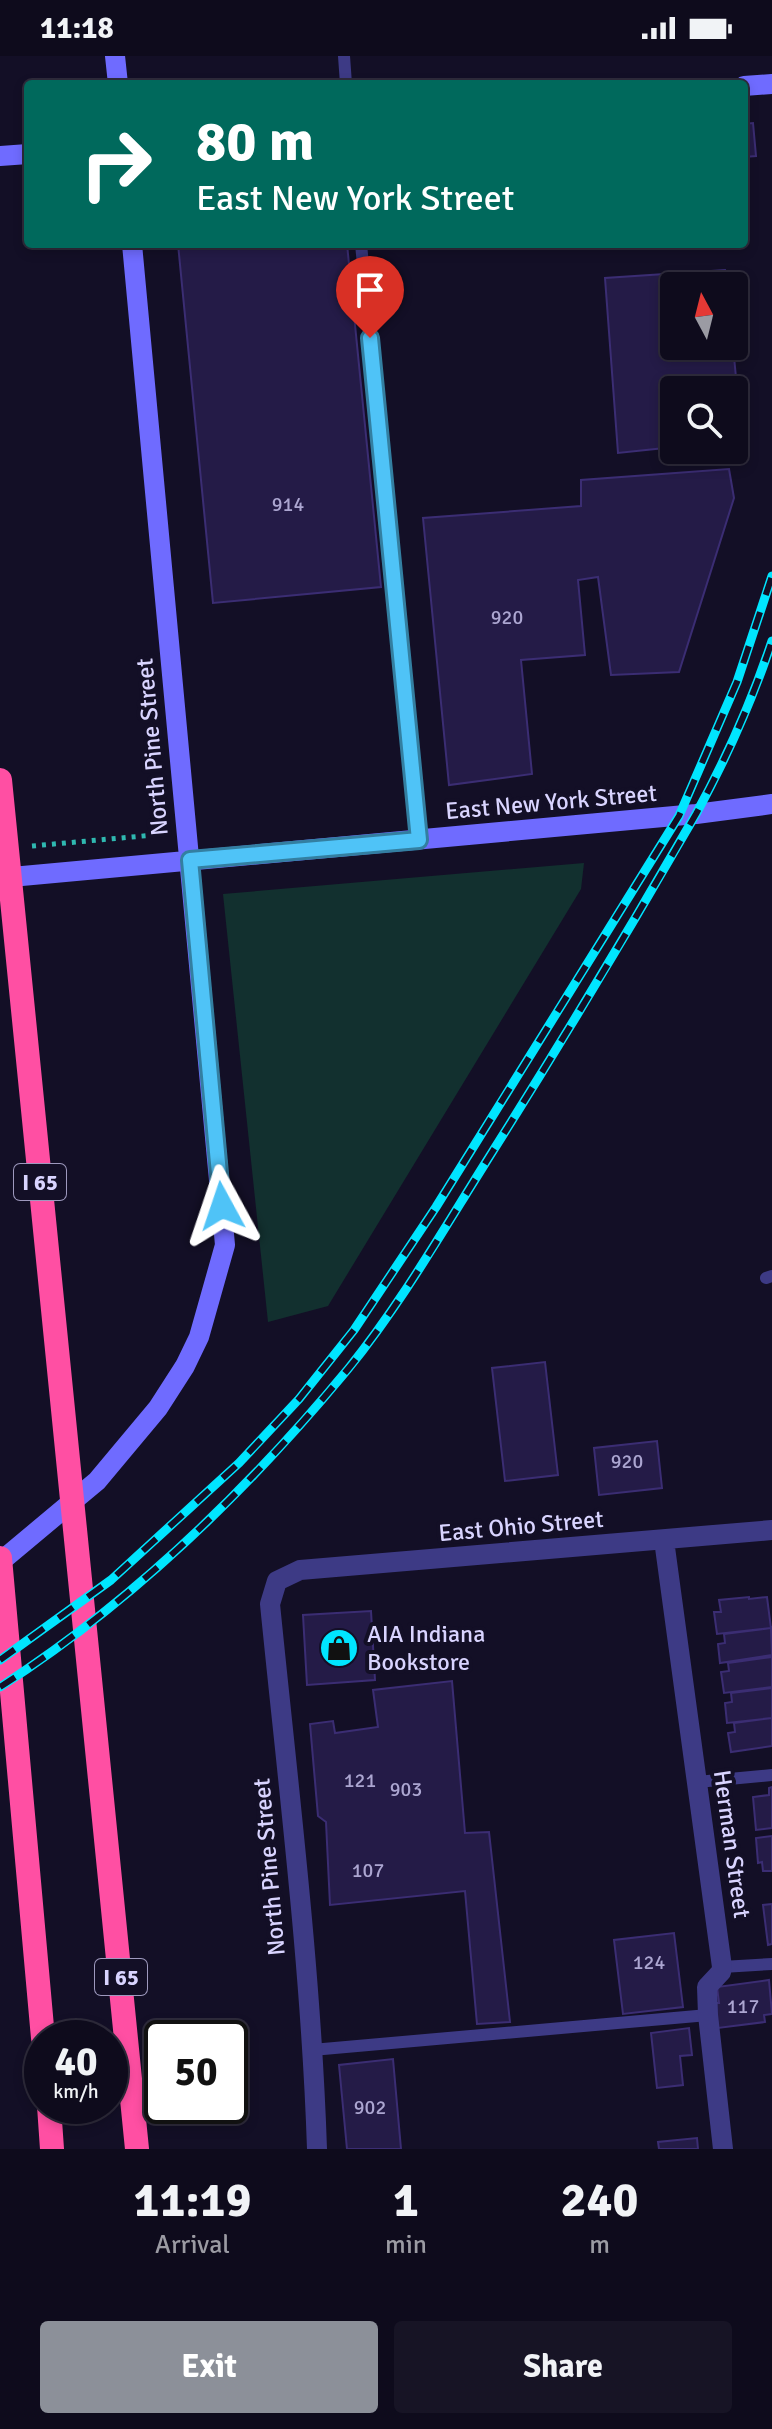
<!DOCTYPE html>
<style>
:root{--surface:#0e0b1c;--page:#171425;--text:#f1f3f6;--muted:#9b9ba3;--line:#2e2b3b;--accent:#8c9099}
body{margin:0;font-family:Signika,sans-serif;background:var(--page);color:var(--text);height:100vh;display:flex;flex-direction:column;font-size:30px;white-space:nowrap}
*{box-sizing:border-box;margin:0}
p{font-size:26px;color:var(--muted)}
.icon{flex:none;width:44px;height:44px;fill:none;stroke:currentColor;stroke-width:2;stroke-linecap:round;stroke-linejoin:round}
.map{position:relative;height:2093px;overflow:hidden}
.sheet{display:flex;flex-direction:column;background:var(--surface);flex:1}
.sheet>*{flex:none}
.banner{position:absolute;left:24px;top:24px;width:724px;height:168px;border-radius:8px;box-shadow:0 4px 12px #0003,0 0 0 2px var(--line);background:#00695c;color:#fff;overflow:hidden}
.needle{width:52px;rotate:353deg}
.tools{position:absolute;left:660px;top:216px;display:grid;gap:16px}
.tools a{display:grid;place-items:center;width:88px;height:88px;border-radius:8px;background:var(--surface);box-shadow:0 4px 12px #0003,0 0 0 2px var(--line);font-size:40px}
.speed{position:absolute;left:24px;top:1964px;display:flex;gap:16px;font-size:40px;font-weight:700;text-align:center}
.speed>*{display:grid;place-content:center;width:104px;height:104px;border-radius:50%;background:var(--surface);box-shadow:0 4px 12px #0003,0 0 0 2px var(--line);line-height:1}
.speed small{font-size:20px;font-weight:400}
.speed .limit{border:4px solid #111;border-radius:12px;background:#fff;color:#111}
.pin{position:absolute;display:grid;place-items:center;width:68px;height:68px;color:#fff;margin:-82px -34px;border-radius:50% 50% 50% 0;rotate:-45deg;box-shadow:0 0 8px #0007}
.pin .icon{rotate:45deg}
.me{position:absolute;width:88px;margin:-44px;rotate:355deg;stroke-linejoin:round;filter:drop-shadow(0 0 6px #0008)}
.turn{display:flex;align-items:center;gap:28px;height:168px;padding:0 40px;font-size:36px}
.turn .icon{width:104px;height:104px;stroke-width:2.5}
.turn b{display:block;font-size:56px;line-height:68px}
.eta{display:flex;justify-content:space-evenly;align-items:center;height:136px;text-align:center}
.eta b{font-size:48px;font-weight:700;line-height:56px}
.action{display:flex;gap:16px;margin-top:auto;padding:16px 40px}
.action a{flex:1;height:92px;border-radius:8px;background:var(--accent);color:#fff;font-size:32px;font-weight:700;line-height:92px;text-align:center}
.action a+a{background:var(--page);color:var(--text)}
.status{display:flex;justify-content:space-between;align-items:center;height:56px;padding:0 40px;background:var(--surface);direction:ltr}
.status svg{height:22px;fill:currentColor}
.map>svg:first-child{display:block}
.green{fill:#12302f}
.building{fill:#241b47;stroke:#3b2d73;stroke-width:2}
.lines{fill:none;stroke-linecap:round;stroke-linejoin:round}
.path{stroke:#2fb8b0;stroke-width:5;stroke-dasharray:4 6;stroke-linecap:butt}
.lane{stroke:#3d3a85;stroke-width:12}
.street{stroke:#3d3a85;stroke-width:20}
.secondary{stroke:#6f6bff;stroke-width:20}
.highway{stroke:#ff4fa3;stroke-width:24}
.rail-casing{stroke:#00e5ff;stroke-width:9}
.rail{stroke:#130f26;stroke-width:6;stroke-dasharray:18;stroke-linecap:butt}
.route-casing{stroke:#337fa1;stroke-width:20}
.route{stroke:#4fc3f7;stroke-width:14}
.labels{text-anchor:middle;stroke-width:8;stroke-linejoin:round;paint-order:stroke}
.number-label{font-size:20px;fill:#aca6d1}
.shield{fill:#130f26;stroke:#9e99be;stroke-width:2}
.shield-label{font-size:22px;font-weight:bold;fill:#d9d4ff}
.street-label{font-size:24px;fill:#d9d4ff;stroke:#130f26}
.poi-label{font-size:24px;fill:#d9d4ff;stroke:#130f26;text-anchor:start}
</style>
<div class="status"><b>11:18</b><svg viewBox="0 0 49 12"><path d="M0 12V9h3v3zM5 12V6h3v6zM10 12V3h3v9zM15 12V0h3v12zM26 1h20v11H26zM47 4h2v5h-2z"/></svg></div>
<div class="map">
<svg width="772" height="2093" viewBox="0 0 772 2093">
<rect width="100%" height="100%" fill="#130f26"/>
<path class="green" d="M584 807 581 833 328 1250 268 1266 223 838Z"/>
<path class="building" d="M753 67 756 100 744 101V68Z
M178 188H347L381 531 213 547Z
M725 214 727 230H674V290H733L742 385H734V334H674V391L618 397 605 222Z
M729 413 734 442 679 616 611 619 598 521 578 524 585 599 521 604 532 718 449 729 423 462 581 450V424Z
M545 1306 558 1419 505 1425 492 1312Z
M657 1385 662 1432 599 1439 594 1392Z
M749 1541V1543L767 1541 771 1572 717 1578 714 1556H721L719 1544Z
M371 1555 375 1624 307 1629 303 1559Z
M771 1572 772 1599 720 1607 718 1588 725 1587 724 1578Z
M772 1601V1631L724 1637 721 1616 729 1615 728 1607Z
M452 1625 465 1777 489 1776 510 1966 477 1968 465 1835 330 1849 326 1766 318 1760 310 1668 333 1665 335 1677 378 1671 373 1634Z
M772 1632V1662L727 1667 725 1647 732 1646 731 1637Z
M772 1662V1690L731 1696 728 1677 735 1676 734 1667Z
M772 1731V1772L756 1774 753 1741 769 1739V1732Z
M772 1780V1815H763L762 1806 758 1807 756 1782Z
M772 1848V1888L768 1889 763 1849Z
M674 1877 683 1951 623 1958 614 1884Z
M769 1924 772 1958 764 1959 765 1966 718 1972 715 1947H719L717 1931Z
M689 1972 692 1999 680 2000 683 2029 657 2032 651 1977Z
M393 2003 401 2093H347L339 2009Z
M697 2082 698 2093H659L658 2086Z"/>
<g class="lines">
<path class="path" d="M32 790 154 779"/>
<path class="lane" d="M344 0 346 28
M361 188 419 784
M766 1222 772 1220
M697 1726 772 1719
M722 1911 772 1908
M312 1994 708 1959"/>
<path class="street" d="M664 1484 722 1911 721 1916 707 1931 708 1959 723 2093
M317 2093C311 1911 288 1729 270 1548L277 1525 300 1514 772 1474"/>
<path class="secondary" d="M115 0 118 28
M744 30 772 28
M0 100 28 98
M0 822 696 758 772 748
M0 1506 97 1425 158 1352 185 1310 199 1281 225 1189 132 188"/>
<path class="highway" d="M0 724C46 1180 94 1636 137 2093
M0 1502 43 1982
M49 2050 52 2093"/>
<defs>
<path id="rail" d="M0 1604 111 1524 239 1407 299 1343 354 1274 436 1151 679 760 737 626 772 520
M0 1631C132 1546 248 1434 348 1313 400 1249 442 1176 486 1106 558 992 628 876 696 758 726 703 752 645 772 585"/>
</defs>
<use href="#rail" class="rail-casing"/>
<use href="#rail" class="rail"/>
</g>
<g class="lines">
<defs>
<path id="route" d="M222 1150 190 804 419 784 370 282"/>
</defs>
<use href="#route" class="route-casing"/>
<use href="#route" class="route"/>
</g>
<defs>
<symbol id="shop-disc" viewBox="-11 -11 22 22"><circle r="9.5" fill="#00e5ff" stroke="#130f26"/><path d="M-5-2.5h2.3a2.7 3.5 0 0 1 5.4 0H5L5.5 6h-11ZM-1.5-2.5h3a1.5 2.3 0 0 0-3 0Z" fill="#111"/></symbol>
</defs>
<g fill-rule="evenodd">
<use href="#shop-disc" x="317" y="1570" width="44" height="44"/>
</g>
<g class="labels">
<g class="number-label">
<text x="288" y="455">914</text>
<text x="507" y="568">920</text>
<text x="627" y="1412">920</text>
<text x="360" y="1731">121</text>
<text x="406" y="1740">903</text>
<text x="368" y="1821">107</text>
<text x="649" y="1913">124</text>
<text x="743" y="1957">117</text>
<text x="370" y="2058">902</text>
</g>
<g class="shield">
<rect x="14" y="1108" width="52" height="36" rx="6"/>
<rect x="95" y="1903" width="52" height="36" rx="6"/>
</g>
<g class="shield-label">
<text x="40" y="1134">I 65</text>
<text x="121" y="1929">I 65</text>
</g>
<g class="street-label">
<text transform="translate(152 691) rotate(-95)" y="8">North Pine Street</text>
<text transform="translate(551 746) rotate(-5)" y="8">East New York Street</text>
<text transform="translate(521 1470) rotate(-5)" y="8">East Ohio Street</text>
<text transform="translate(732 1788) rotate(82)" y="8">Herman Street</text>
<text transform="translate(269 1811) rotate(-95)" y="8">North Pine Street</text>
</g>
<g class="poi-label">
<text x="367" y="1586">AIA Indiana<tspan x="367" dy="28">Bookstore</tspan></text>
</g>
</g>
</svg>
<div class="tools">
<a><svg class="needle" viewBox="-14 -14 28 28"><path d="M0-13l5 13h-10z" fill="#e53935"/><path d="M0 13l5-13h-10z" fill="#9b9ba3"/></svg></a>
<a><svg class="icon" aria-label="search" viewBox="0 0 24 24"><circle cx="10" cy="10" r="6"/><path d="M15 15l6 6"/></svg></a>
</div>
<div class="speed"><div>40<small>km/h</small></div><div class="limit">50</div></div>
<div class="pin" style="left:370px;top:282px;background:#d93025"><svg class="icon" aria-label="arrive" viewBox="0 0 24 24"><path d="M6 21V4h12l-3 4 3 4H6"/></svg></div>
<svg class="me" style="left:222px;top:1150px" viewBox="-20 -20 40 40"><path d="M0-17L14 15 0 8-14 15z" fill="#4fc3f7" stroke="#fff" stroke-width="4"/></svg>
<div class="banner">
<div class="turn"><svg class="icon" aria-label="right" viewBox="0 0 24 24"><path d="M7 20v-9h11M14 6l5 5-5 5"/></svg><div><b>80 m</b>East New York Street</div></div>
</div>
</div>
<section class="sheet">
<div class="eta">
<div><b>11:19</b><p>Arrival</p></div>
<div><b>1</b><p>min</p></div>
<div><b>240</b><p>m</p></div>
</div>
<div class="action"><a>Exit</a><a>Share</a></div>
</section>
